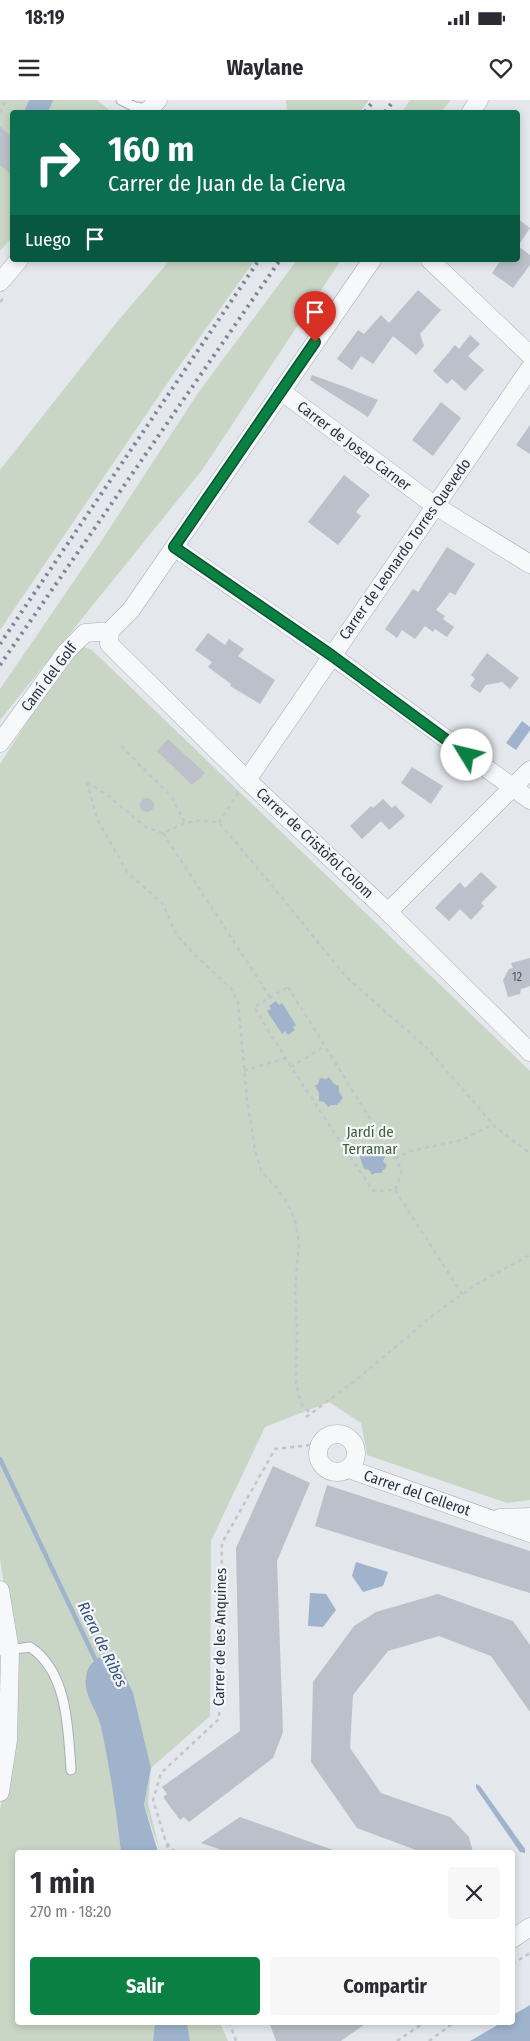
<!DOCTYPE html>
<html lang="es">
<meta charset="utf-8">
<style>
:root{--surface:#fff;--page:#f7f7f7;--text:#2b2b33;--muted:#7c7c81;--accent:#0b8043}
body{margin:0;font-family:"Fira Sans Condensed",sans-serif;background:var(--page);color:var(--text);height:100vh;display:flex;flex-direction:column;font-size:19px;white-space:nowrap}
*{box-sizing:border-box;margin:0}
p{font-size:16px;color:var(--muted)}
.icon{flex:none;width:28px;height:28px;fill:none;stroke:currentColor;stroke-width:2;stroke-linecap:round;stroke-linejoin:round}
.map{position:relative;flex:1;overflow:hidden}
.sheet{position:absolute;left:15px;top:1750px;width:500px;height:175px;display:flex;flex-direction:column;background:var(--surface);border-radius:5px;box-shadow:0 2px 8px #0003}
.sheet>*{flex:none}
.top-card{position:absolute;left:10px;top:10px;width:510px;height:152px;border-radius:5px;box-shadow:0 2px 8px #0003;background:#0b6e4f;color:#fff;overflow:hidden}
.pin{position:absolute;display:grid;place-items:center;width:42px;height:42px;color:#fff;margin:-51px -21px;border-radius:50% 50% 50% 0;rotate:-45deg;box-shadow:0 0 5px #0007}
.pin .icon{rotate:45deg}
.me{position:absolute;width:55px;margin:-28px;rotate:306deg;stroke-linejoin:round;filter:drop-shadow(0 0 4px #0008)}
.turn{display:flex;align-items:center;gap:18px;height:105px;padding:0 15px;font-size:22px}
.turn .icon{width:65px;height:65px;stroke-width:2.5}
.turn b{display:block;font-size:35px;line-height:42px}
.then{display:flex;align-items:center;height:48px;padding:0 15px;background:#0003;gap:10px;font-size:19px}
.round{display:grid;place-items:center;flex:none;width:52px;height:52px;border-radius:5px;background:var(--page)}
.headline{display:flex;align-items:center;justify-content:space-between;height:85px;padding:0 15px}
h1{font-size:30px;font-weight:700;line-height:38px}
.button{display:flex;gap:10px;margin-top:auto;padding:10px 15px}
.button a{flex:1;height:58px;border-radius:5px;background:var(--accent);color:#fff;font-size:20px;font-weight:700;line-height:58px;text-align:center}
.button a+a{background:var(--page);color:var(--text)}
.status{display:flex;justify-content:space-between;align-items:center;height:35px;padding:0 25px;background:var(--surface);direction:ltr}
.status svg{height:14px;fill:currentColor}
header{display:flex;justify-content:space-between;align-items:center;height:65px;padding:0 15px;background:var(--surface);font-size:22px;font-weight:700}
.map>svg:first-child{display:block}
.green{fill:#c9d6c5}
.water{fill:#9fb4cc}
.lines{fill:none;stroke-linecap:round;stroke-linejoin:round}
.stream{stroke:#9fb4cc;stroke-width:4.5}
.building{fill:#bbc0ca}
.lane-casing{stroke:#a9aeb7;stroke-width:11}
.street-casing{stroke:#a9aeb7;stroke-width:19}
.path{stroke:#c2c5cb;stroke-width:2.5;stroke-dasharray:4 4;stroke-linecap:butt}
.lane{stroke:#f7f8fa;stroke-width:9}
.street{stroke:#f7f8fa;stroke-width:18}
.rail{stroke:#7d8696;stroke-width:4;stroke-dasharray:2.5 5;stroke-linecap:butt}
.route-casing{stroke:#07532c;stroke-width:12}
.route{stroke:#0b8043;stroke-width:9}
.labels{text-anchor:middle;stroke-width:4.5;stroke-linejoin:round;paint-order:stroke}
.number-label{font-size:12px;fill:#4f5766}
.street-label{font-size:15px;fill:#2b3445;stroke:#f4f6f9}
.park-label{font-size:15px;fill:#3f6138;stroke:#f4f6f9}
.water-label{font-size:16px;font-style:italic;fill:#34527a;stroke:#f4f6f9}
</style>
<div class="status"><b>18:19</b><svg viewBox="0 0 49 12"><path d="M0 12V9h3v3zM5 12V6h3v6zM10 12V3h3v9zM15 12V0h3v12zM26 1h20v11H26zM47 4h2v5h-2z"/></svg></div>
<header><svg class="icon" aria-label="menu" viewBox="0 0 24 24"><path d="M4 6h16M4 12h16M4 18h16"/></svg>Waylane<svg class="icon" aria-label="heart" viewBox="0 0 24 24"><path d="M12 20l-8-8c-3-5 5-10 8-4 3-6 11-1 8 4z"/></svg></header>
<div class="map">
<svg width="530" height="1941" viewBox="0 0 530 1941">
<rect width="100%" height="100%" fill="#e4e7ec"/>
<path class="green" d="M0 0H97L112 12H12V137L0 151Z
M286 0H369L360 12H287Z
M410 0H451L441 12H402Z
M170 160H255L175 272 0 530V370L117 222Z
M297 160H341L202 370 0 620V589L100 443 198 293Z
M84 547 92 550 530 971V1400L507 1403 367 1355 361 1323 329 1302 265 1327 211 1441 210 1616 151 1668 148 1703 160 1752 144 1705 151 1669 112 1681 121 1752H18V1922L155 1923 153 1941H0V1710L9 1659 14 1551 0 1459V664L71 553 79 548Z
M187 1923H220L228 1941H190Z"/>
<path class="water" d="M29 0H53L48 12H24Z
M522 621 530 627V630L516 650 506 643Z
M276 901 279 905 282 903 296 925 293 927 295 930 288 935 285 931 282 934 267 911 271 909 269 906Z
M329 977 334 984 339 986V992L343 998 337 1005H331L328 1007 324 1002 319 1001V993L315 986 318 984 320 978 326 979Z
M374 1045 385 1057 383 1061 387 1066 381 1073H375L372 1075 369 1070 364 1069 359 1054 363 1052 364 1046 371 1047Z
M356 1462 388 1472 383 1486 363 1492 352 1476Z
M310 1493 326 1494 336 1510 323 1527 308 1526Z
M106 1554 118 1561 133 1593 151 1668 144 1705 158 1752H121C116 1710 110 1668 101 1627 98 1613 88 1601 86 1587 84 1570 91 1560 106 1554Z
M476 1684 480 1686 525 1749V1753L520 1752 476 1688Z
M530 1905V1941H470L501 1923 512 1922 513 1915Z
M155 1923H187L190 1941H153Z"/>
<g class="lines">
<path class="stream" d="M0 1359 97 1563"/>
</g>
<path class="building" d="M0 26 12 38V75L0 65Z
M518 119 530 128 518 146 530 155V165L513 188 492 173 501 160H518Z
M418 190 441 210 420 234 424 246 416 255 393 236 373 264 361 256 352 270 337 259 358 230 364 234 381 215 389 223Z
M470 235 480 244 468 256 484 270 465 291 452 279 447 284 433 271 455 245 459 249Z
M312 275 348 288 378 300 368 317 310 280Z
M441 302 461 318 433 356 412 340Z
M530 325V354L516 345Z
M344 375 370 395 356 412 361 416 338 445 308 422Z
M447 447 475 464 455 495 450 492 436 510 445 516 443 519 454 527 447 537 435 529 433 532 425 526 415 539 402 530 397 538 385 529 413 489 418 492Z
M208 533 225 545 229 539 244 549 238 556 275 580 260 604 230 586 231 584 208 567 212 562 195 550Z
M487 553 519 578 510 589 502 582 486 585 480 593 470 586 475 579 471 575Z
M168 639 205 673 192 685 157 651Z
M412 667 443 686 431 704 401 683Z
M140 705a7 7 0 1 1 14 0a7 7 0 1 1-14 0Z
M383 699 392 708 395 705 405 716 389 730 381 721 362 739 350 726 371 706 373 708Z
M481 772 497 787 481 803 484 806 471 820 460 809 449 821 435 808 460 782 465 788Z
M530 858V886L521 889 520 894 508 897 503 880 509 869 513 868 511 863Z
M273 1366 310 1383 277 1461 283 1632 273 1658 189 1722 184 1717 180 1720 163 1697 167 1694 162 1687 240 1631 236 1448Z
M327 1385 530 1451V1493L315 1426Z
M438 1494 513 1521 530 1545V1612L491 1556 439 1536 388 1551 353 1595 350 1648 381 1693 450 1717 469 1737 473 1752H421L357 1728 311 1662 313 1582 354 1526 376 1512Z
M240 1717 336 1751V1752H228L201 1743Z
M269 1922H368L341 1941H276Z"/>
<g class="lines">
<defs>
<path id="lane" d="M121 0 135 7 150 9
M0 1551 30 1547C68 1572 68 1629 71 1670"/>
<path id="street" d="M147 12 158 0
M471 12 479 0
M430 160 530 255
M0 182 19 160
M281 291 434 405 530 464
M174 447 331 555 530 700
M110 531 109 544 247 680 388 812 530 952
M110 531 131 510 372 160
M0 643 66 552 85 533 110 531
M247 680 530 268
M388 812 530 670
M318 1353a19 19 0 1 1 38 0a19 19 0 1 1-38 0Z
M349 1369 530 1433
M500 1418 530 1417
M0 1490 10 1551 8 1640 0 1692
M512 1839 530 1827"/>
</defs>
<use href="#lane" class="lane-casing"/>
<use href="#street" class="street-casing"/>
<path class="path" d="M0 13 6 0
M0 202 5 197
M121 646 172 697 185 723
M87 682 97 719 127 772 163 804 176 834 193 853 231 888 238 902 247 999 255 1050 261 1071 276 1087 288 1104 295 1121 299 1142 295 1190 297 1229 296 1283 301 1303 310 1313
M87 682 107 695 147 728 163 733 185 723 202 720 219 723 271 784 346 877 427 948 496 1028 530 1053
M219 723 238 693
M163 733 270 897
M288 887 402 1070 395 1090 373 1091 291 967 254 907Z
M291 967 325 946
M244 971 285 958
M395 1058 411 1051 461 1040 492 1025
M395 1090 462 1194
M306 1317 351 1284 437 1212 480 1182 530 1155
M167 1744 168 1752
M175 1752 166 1742 153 1700 161 1673 219 1619 222 1443 275 1349 319 1344
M512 1864 530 1853
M229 1922 236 1941
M397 1941 425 1922
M429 1941 455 1922"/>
<use href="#lane" class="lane"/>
<use href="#street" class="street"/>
<path class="rail" d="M365 12 374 0
M385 12 394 0
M0 544 259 160
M0 565 280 160"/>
</g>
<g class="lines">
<defs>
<path id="route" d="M315 242 174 447 331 555 467 655"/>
</defs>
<use href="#route" class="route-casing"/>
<use href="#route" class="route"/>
</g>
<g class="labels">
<g class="number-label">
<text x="517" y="881">12</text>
</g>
<g class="street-label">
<text transform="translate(354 346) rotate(37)" y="5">Carrer de Josep Carner</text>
<text transform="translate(405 449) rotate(-55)" y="5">Carrer de Leonardo Torres Quevedo</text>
<text transform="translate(49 577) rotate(-53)" y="5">Camí del Golf</text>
<text transform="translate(315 743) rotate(43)" y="5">Carrer de Cristòfol Colom</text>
<text transform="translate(417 1393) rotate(19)" y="5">Carrer del Cellerot</text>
<text transform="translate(220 1537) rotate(-89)" y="5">Carrer de les Anquines</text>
</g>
<g class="park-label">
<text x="370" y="1037">Jardí de<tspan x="370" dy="17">Terramar</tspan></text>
</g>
<g class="water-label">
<text transform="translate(103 1544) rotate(64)" y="6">Riera de Ribes</text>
</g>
</g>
</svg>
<div class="pin" style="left:315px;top:242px;background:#d93025"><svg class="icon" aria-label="arrive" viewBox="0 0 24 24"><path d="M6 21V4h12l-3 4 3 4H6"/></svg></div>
<svg class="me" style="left:467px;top:655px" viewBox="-20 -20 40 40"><circle r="19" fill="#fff"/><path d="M0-13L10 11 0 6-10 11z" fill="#0b8043"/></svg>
<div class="top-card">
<div class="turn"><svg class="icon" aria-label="right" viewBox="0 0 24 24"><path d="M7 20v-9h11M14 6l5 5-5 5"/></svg><div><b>160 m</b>Carrer de Juan de la Cierva</div></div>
<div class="then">Luego<svg class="icon" aria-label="arrive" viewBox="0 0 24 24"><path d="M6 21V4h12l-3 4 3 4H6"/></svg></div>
</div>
<section class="sheet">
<div class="headline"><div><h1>1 min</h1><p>270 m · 18:20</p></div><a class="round"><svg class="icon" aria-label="close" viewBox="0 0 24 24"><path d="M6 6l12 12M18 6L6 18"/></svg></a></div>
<div class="button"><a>Salir</a><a>Compartir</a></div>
</section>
</div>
